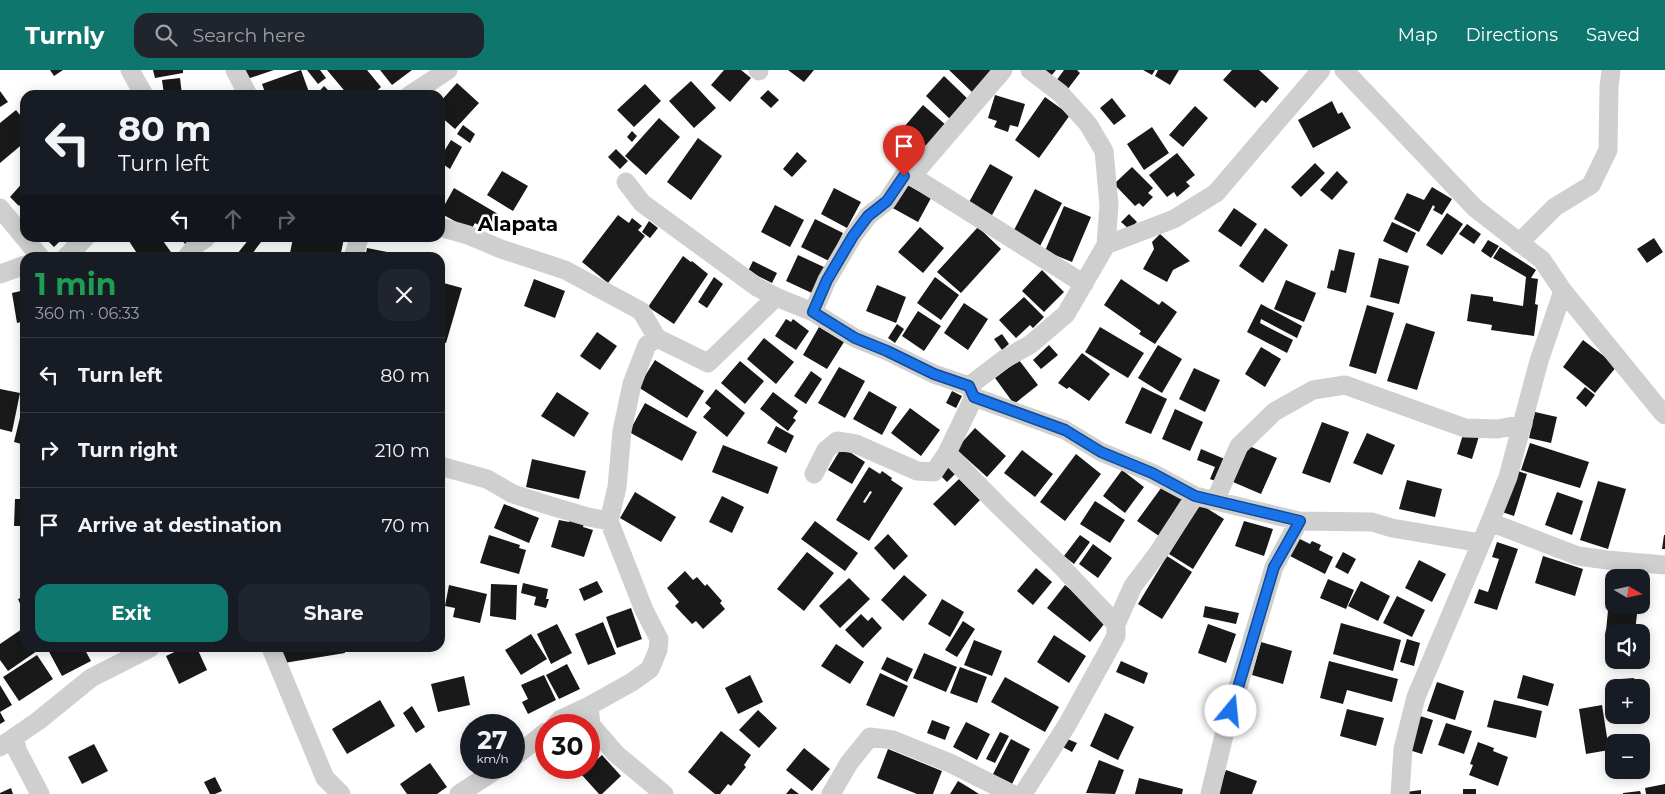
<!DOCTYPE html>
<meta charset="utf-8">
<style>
:root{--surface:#171b24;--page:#20242c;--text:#f1f3f6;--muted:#9ea1a6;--line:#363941;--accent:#0f766e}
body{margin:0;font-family:Montserrat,sans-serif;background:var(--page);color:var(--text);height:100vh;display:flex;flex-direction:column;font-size:19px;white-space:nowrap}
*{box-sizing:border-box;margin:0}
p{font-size:16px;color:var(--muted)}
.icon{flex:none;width:28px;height:28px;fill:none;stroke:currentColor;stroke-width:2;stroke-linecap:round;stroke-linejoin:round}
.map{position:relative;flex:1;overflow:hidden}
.details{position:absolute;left:20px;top:182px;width:425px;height:400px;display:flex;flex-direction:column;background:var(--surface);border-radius:15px;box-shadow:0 2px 12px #0003}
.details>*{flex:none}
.banner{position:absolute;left:20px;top:20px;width:425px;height:152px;border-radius:15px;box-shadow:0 2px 12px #0003;background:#171b24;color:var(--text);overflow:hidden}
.needle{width:32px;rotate:99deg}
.tools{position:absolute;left:1605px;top:499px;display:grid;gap:10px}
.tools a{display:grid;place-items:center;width:45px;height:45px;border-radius:10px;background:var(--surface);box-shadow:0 2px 12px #0003;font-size:25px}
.speed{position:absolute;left:460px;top:644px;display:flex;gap:10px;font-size:25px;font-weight:700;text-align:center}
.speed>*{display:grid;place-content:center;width:65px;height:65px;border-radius:50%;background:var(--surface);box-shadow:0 2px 12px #0003;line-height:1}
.speed small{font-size:12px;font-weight:400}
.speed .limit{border:8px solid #d22;background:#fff;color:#111}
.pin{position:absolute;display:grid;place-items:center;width:42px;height:42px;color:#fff;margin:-51px -21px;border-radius:50% 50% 50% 0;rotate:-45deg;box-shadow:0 0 5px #0007}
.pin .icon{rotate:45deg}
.me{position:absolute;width:55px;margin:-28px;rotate:17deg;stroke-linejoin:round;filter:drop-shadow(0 0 4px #0008)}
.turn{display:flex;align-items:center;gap:18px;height:105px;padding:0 15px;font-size:22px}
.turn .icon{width:65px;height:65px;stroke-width:2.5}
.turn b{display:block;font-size:35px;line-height:42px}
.lanes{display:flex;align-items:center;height:48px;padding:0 15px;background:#0003;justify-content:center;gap:25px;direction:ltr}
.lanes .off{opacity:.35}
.round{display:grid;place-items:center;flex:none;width:52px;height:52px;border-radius:15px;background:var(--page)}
.head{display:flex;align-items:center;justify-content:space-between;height:85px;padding:0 15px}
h1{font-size:30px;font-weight:700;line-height:38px;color:#1e9e55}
.cta{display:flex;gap:10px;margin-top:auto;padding:10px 15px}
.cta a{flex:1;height:58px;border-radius:15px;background:var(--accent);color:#fff;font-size:20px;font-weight:700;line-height:58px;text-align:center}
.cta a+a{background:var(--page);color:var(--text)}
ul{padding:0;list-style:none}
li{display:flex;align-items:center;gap:15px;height:75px;padding:0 15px;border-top:1px solid var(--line)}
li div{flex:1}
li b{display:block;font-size:19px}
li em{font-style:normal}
header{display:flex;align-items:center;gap:30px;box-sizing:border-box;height:70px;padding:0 25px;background:var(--accent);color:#fff}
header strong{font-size:24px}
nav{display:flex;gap:28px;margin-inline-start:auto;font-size:18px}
.search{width:350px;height:45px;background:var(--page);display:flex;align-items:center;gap:12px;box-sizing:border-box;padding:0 18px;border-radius:15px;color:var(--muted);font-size:19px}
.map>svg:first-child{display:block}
.building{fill:#191919;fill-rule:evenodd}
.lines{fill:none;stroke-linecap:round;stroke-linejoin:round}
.minor{stroke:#cfcfcf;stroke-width:19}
.route-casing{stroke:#114b97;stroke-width:12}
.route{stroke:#1a73e8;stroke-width:9}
.labels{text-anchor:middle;stroke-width:5;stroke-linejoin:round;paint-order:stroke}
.quarter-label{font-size:20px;font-weight:bold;fill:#000;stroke:#fff}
</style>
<header>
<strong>Turnly</strong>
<div class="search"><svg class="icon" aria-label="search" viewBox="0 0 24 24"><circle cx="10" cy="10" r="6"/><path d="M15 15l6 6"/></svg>Search here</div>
<nav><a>Map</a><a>Directions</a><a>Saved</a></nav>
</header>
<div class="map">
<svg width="1665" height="724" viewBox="0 0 1665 724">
<rect width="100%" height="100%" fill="#fff"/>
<path class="building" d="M50 0H63L54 6Z
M153 0H183V3L155 8Z
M242 0H274L244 10Z
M301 0 310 25H266L262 14Z
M307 0H320L326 8 318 14Z
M327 0H367L381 17 372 25H348Z
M380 0H412L392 15Z
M724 0H741L751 8 730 32 711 15Z
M788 0H814L804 12Z
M949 0H995L973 23Z
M1042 0H1056L1051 6Z
M1064 0H1077L1080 3 1067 20 1056 11Z
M1143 0H1155L1152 5Z
M1158 0H1179L1170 15 1155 6Z
M1232 0H1259L1279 18 1266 33 1262 30 1255 38 1223 10Z
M944 6 971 32 953 52 926 26Z
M180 8 182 25H164L162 10Z
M691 11 716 38 694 58 669 31Z
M457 13 479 33 455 59 440 46V32Z
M645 14 661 31 634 57 617 40Z
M324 16 333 25H316Z
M768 20 779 30 771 38 760 28Z
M0 21 8 32 0 37Z
M995 25 1025 34 1018 57 1010 55 1008 62 994 57 997 51 988 48Z
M1045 27 1070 45 1039 88 1015 70Z
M1112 28 1126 46 1114 55 1100 38Z
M1332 31 1338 44 1342 42 1351 58 1313 78 1298 50Z
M923 35 947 56 928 78 924 74 919 80 910 72 915 66 904 57Z
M1195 36 1208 48 1183 77 1169 65Z
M16 40 25 51V72L0 93V53Z
M659 48 680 67 646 105 625 86Z
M463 55 475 64 470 73 457 64Z
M1152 57 1169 83 1144 100 1127 74Z
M632 61 637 66 632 72 627 67Z
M698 68 722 86 691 130 667 112Z
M451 70 462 77 450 99 440 92V88Z
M616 79 628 91 620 99 608 87Z
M797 82 807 91 792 107 783 99Z
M1177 83 1195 105 1186 112 1190 116 1177 127 1174 122 1167 127 1149 105Z
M1315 93 1325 103 1301 127 1291 117Z
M990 94 1013 107 991 147 968 134Z
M1132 97 1153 118 1148 123 1153 127 1143 137 1139 133 1135 136 1114 114Z
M502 101 528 116 513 141 487 125Z
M1337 101 1348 112 1332 130 1320 120Z
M25 110V129L19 136 10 127Z
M902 112 931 128 918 152 889 136Z
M1432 117 1452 129 1442 145 1433 140 1435 137 1433 135 1419 162 1394 149 1407 123 1424 130Z
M454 118 498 144 488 161 475 153 471 160 440 143Z
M834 118 861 132 847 158 821 144Z
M1035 119 1062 133 1039 178 1012 164Z
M775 135 804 150 790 177 761 162Z
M1064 136 1091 147 1072 192 1045 181Z
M1234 138 1257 154 1241 177 1218 161Z
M1447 143 1463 154 1442 185 1426 175Z
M1129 144 1137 152 1129 159 1121 152Z
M618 145 629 153 632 148 642 156 638 160 645 166 608 213 582 192Z
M815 149 843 163 829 191 801 177Z
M649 151 658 158 650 168 642 162Z
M1392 152 1416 163 1407 183 1383 171Z
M1467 154 1481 164 1474 174 1459 164Z
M920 157 944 178 923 203 898 182Z
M978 157 1001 179 961 223 937 202Z
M1265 158 1288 175 1263 213 1239 196Z
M1160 164 1190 191 1173 200 1167 212 1143 199 1154 179 1152 172Z
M45 168H63L54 177Z
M127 168H161L173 185 170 188H140Z
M180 168H196L186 175Z
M250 168H255L261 172 249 188H241L237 184Z
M293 168H344L340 188H315L290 183Z
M1654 168 1663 182 1647 193 1637 179Z
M1488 170 1499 176 1491 188 1481 181Z
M1500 177 1536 200 1531 208 1538 209 1535 234 1538 235 1534 266 1491 260 1492 255 1467 251 1471 224 1493 227V231L1523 236 1526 207 1493 188Z
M367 178 407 186V188H365Z
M1339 179 1355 183 1346 223 1327 218 1331 200 1334 201Z
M121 182 125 188H115Z
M208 183 215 188H205Z
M798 185 826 198 814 224 786 211Z
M683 186 691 192 692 191 708 204 674 254 648 237Z
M1379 188 1409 196 1399 234 1370 227Z
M753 191 777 203 772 213 748 201Z
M1042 200 1064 222 1044 242 1022 221Z
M714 207 723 214 707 238 698 232Z
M935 207 959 225 941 250 917 233Z
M534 209 565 221 555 248 524 236Z
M1121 209 1159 235 1162 231 1177 242 1155 274 1139 264 1141 261 1104 235Z
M1286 210 1316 223 1304 252 1274 239Z
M440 212 462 218 446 273 440 272Z
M877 215 906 227 896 253 866 241Z
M25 220V251L17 253 12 223Z
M1024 227 1044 247 1033 258 1030 255 1016 268 999 250Z
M964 233 988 249 968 280 944 263Z
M1261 234 1302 256 1297 268 1261 249 1260 253 1293 270 1287 283 1247 262Z
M1367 235 1394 243 1376 304 1349 296Z
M918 241 941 256 924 281 902 266Z
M786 249 791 252 793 249 809 261 796 280 775 266Z
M1406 253 1435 262 1417 320 1387 311Z
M897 254 904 259 895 273 888 268Z
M819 257 844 272 827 299 803 285Z
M1100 257 1144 283 1128 308 1085 282Z
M597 262 617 276 600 300 580 286Z
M1002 264 1009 274 1002 280 994 269Z
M764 268 794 292 776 314 747 289Z
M1583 270 1617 296 1595 323 1563 297Z
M1049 275 1058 285 1041 299 1033 290Z
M1158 275 1182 289 1162 323 1138 308Z
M1261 277 1281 289 1265 317 1245 304Z
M21 278H25V304H20Z
M1082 283 1110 304 1089 331 1069 317 1067 319 1058 313Z
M655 290 704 321 687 348 638 317Z
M1019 290 1038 315 1014 334 995 308Z
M740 291 764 311 745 334 721 313Z
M839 297 865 311 845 348 818 333Z
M1194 298 1220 310 1205 342 1179 329Z
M811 301 822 309 806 334 794 326Z
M24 314H25V327L22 326Z
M1142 317 1167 329 1151 364 1125 353Z
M1585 317 1595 325 1586 337 1576 328Z
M0 319 20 323 12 362 0 359Z
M716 319 745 343 727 367 703 347 711 338 705 333Z
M869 321 897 337 882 365 853 349Z
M952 321 962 326 956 338 946 333Z
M557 322 589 343 574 367 541 346Z
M773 322 798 341 793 348 796 350 788 361 760 339Z
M24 331H25V375L14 372Z
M645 333 697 362 682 391 629 362Z
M910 338 940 360 921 386 891 363Z
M1175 339 1203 352 1190 381 1162 369Z
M1535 342 1557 347 1551 373 1529 368Z
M1322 352 1349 362 1330 413 1302 403Z
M776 356 794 366 786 383 767 373Z
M975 358 1006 386 987 407 956 379Z
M1465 358 1480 363 1472 389 1457 384Z
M1367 363 1395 375 1382 405 1353 393Z
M1530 373 1589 392 1580 418 1521 400Z
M723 375 778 397 768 424 712 402Z
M1249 376 1277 388 1261 424 1233 412Z
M842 377 865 392 852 414 828 400Z
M1201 379 1227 390 1218 412 1210 409 1215 397 1197 390Z
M1022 380 1053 404 1035 427 1004 403Z
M1076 384 1101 404 1065 451 1040 432Z
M532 389 586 401 579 429 526 417Z
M949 396 956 403 947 412 940 405Z
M869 397 880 404 882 401 892 408 891 410 903 418 869 471 836 450ZM870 421 872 422 865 433 863 432Z
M1122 400 1144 417 1125 443 1103 426Z
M1515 400 1527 404 1514 446 1502 442Z
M959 409 980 430 955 456 933 434Z
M1407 410 1442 419 1435 447 1399 439Z
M1598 411 1626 419 1608 479 1580 470Z
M1164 414 1185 430 1159 466 1137 451Z
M635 422 676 447 661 472 620 448Z
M1557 422 1583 431 1572 465 1545 455Z
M722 426 744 437 732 463 709 452Z
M15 429H25V456H14Z
M1095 431 1125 450 1110 473 1080 454Z
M504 434 539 448 529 473 494 458Z
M1200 434 1224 449 1193 499 1169 484Z
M559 450 569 452 570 450 584 454 583 457 593 460 584 487 551 477Z
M815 451 858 483 845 501 801 469Z
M1244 451 1273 459 1264 486 1235 476Z
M888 464 908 486 894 500 874 478Z
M489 465 520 475 519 478 526 480 519 504 480 493Z
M1080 465 1090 472 1074 494 1064 486Z
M1664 465H1665V479H1662Z
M1296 467 1310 474 1312 471 1321 475 1319 480 1333 487 1325 504 1288 485Z
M1497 472 1518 479 1497 540 1474 533 1479 519 1488 522 1499 489 1492 487Z
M1093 474 1112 488 1098 508 1079 494Z
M807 482 834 503 804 541 777 519Z
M1343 482 1356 489 1348 504 1335 497Z
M1167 486 1192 502 1162 549 1138 534Z
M1543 486 1583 499 1575 526 1535 513Z
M1419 490 1446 504 1432 532 1405 518Z
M1036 498 1052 512 1033 535 1017 521Z
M685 501 693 510 697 507 705 516 707 514 722 531 720 533 725 539 703 559 696 551 692 554 675 536 679 532 667 518Z
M904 505 927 525 903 551 881 530Z
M849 508 870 529 840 558 819 536Z
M1328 509 1354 520 1346 539 1320 528Z
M597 511 603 522 584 531 579 519Z
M1361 511 1390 526 1378 551 1348 536Z
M523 513 548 519 546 529H549L546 538 534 535 536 527 521 523Z
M491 514 517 515 516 550 490 546Z
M449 515 487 524 480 553 453 547 455 538 445 536Z
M1065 515 1108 549 1090 572 1047 538Z
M1610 520H1614V535H1638L1635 562 1606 561Z
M25 526V536L22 538 18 529Z
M1397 526 1425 540 1412 567 1383 553Z
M942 529 964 542 950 567 928 554Z
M1205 536 1239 543 1236 554 1203 547Z
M631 538 642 569 617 578 606 547Z
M861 544 868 551 872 547 882 558 863 578 845 560Z
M963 551 975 559 957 587 945 580Z
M603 552 616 584 588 595 575 564Z
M1341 553 1401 570 1393 601 1333 584Z
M557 554 572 583 551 594 537 564Z
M1208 554 1236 564 1226 593 1198 583Z
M22 559 25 564V578H35L37 581 8 601 0 590V574Z
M531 564 547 589 521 605 505 580Z
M1054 565 1086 586 1069 613 1037 592Z
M1407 569 1420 573 1414 596 1400 592Z
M974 570 1002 581 992 606 964 595Z
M1261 572 1292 581 1283 614 1252 605Z
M836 574 864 592 850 614 821 596Z
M47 578H84L91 591 62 606Z
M183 578H197L207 600 179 614 166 586Z
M282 578H344L345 583 284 593Z
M924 583 957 597 946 622 913 608Z
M37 585 53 609 19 631 3 607Z
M887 587 913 599 907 612 881 599Z
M1121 591 1148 603 1144 614 1116 602Z
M1329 591 1398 609 1392 632 1347 620 1343 634 1320 628Z
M567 594 580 619 559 629 546 605Z
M960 597 987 607 977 633 950 623Z
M880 603 908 616 894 647 866 635Z
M544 605 556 630 528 644 522 632 528 629 521 615Z
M750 605 763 632 738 644 725 618Z
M1523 605 1554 614 1548 636 1517 628Z
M464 606 470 635 438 642 431 614Z
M1005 607 1059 637 1045 662 991 632Z
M1634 608 1635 618H1621V609Z
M1437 612 1464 621 1455 650 1427 641Z
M0 615 12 635 0 642 5 651 0 654Z
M380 630 395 656 347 684 332 659Z
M1494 630 1542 641 1536 668 1487 657Z
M1602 635 1609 680 1586 684 1579 639Z
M412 636 425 657 416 663 403 643Z
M1347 639 1384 648 1376 676 1340 666Z
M758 640 777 658 759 678 739 660Z
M1105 643 1134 657 1118 690 1090 676Z
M1420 646 1433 650 1422 684 1409 680Z
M932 650 950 657 945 670 927 663Z
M966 652 990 664 977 690 953 677Z
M1446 653 1472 661 1464 684 1438 675Z
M721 661 751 685 744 695 746 697 731 716 728 714 720 724H715L688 702Z
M1000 662 1009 666 995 693 986 689Z
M1065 668 1077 673 1072 682 1061 676Z
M1011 669 1030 679 1011 716 992 706Z
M1478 672 1494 678 1493 681 1508 687 1498 716 1469 705 1473 695 1470 694Z
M94 674 108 701 82 714 68 687Z
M804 678 830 699 812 721 786 700Z
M888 679 942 701 933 724H917L877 708Z
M602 685 621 706 602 724H599L581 704Z
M1099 690 1124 700 1115 724 1086 723Z
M430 693 447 717 437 724H407L400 714Z
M1226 700 1257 711 1252 724H1217Z
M215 707 222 721 215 724H210L204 712Z
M1139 708 1183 719 1182 724H1135Z
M958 711 968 717 979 724H950Z
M1665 714V724H1646L1645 718Z
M11 718 13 724H0V723Z
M791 718 799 724H786Z
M1463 719H1476V724H1463Z
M1421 720V724H1406V722Z
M1640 721 1641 724H1623V723Z"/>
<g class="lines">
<path class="minor" d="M130 0 144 25
M235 0 248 25
M758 0 759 1
M1030 0 1060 23 1088 54 1104 81 1109 135 1106 175
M1344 0 1475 138 1542 190 1563 221 1661 341 1665 345
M410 25 448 0
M912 106 1084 214
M626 112 642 133 757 217 776 227 813 242 855 268 887 281 934 304 969 316 974 327 947 383 934 402 917 401 856 374 837 371 826 380 814 404
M0 138 41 188
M440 157 468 165 501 179 565 200 641 241 657 268 708 293 776 227
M1519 173 1555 137 1591 115 1608 80 1609 17 1611 0
M65 188 85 168
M186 188 197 174 206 168
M353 188 359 168
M0 204 25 195
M813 242 827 210 853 166 868 146 887 131 904 105 912 106 1003 0
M969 316 1003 290 1031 274 1066 244 1106 175 1174 149 1216 123 1321 0
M974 327 1065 360 1101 382 1152 403 1195 426 1299 451 1372 452 1392 458 1481 473
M947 383 998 435 1059 494 1116 554V566L1104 588 1067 655 1023 724
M440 396 487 409 513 424 551 436 588 447 609 451 617 417 622 361 632 314 647 275 657 268
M1215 431 1239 376 1274 342 1313 320 1345 315 1465 358 1498 359 1523 354
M1490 452 1578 486 1607 490 1665 495
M1116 554 1133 516 1158 483 1195 426
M271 578 325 708 341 724
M589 636 591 655 616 684 664 724
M555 655 561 649 589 636 632 612 650 599 658 580 659 569 644 540 609 451
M15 667 17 680 40 724
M0 677 38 651 91 608 150 578
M514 687 546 662
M459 724 499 698
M831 724 849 693 870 667 893 670 950 693 1012 724
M1210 724 1226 657 1274 497 1299 451
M1400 724 1403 679 1416 627 1490 452 1508 407 1539 291 1563 221"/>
</g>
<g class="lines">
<defs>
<path id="route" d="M904 106 887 131 868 146 853 166 827 210 813 242 855 268 887 281 934 304 969 316 974 327 1065 360 1101 382 1152 403 1195 426 1300 451 1274 497 1231 641"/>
</defs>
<use href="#route" class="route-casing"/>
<use href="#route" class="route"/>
</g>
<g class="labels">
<g class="quarter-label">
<text x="518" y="161">Alapata</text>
</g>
</g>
</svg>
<div class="tools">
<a><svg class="needle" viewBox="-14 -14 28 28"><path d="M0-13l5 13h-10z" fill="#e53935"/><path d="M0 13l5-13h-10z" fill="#9ea1a6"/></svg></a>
<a><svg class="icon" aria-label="sound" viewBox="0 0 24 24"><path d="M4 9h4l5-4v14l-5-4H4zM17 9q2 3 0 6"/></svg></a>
<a>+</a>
<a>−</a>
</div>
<div class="speed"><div>27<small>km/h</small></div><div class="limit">30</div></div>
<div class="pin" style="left:904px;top:106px;background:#d93025"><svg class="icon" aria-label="arrive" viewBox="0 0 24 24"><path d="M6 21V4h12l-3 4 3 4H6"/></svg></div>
<svg class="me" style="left:1231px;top:641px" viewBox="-20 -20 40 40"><circle r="19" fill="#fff"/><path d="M0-13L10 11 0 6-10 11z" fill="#1a73e8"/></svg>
<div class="banner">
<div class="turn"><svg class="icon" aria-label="left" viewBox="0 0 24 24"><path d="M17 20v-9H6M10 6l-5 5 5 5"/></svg><div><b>80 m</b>Turn left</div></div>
<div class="lanes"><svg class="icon" aria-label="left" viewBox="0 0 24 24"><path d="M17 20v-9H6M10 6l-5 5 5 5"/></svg><svg class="icon off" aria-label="ahead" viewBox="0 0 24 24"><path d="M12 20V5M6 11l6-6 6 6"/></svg><svg class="icon off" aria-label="right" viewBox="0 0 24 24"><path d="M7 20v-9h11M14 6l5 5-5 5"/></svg></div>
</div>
<section class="details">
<div class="head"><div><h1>1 min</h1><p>360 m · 06:33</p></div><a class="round"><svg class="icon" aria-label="close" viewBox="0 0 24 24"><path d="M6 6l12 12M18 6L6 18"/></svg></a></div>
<ul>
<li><svg class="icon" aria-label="left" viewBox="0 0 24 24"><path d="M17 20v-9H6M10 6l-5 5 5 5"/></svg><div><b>Turn left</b></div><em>80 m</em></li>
<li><svg class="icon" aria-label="right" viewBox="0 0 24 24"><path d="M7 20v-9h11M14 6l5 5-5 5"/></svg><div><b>Turn right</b></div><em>210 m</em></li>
<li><svg class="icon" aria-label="arrive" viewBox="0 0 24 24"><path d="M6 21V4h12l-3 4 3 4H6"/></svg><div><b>Arrive at destination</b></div><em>70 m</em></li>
</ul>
<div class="cta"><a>Exit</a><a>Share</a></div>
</section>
</div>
